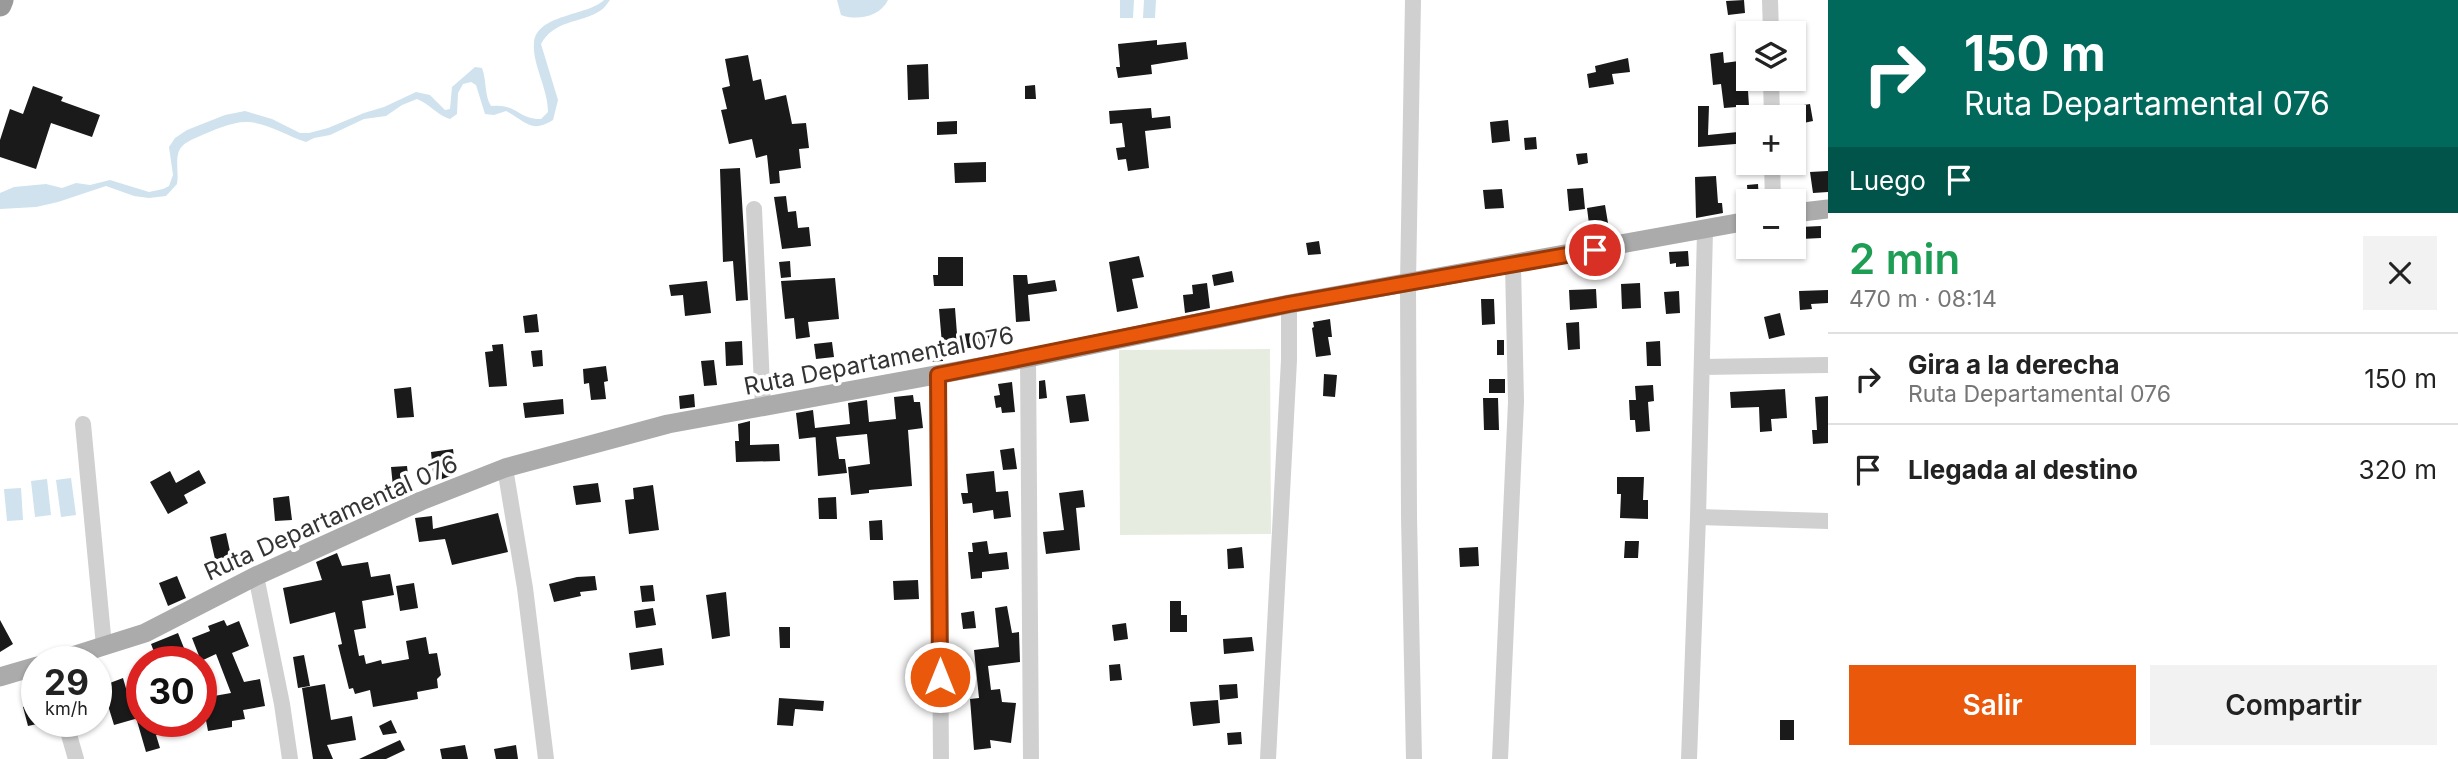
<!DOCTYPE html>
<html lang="es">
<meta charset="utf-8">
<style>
:root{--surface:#fff;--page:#f2f2f2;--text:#222;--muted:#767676;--line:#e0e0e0;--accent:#ea580c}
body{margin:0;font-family:Inter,sans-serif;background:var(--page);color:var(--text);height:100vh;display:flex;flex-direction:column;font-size:26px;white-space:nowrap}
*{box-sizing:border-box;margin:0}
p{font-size:23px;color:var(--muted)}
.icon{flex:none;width:38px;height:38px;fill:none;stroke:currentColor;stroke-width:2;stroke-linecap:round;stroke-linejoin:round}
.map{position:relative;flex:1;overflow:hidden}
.sheet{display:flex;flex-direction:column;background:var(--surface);width:630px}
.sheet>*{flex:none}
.top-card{background:#00695c;color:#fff;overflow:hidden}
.buttons{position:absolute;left:1736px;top:21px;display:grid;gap:14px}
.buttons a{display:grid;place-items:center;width:70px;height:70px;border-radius:0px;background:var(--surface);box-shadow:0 2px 5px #0004;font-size:35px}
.speed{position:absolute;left:21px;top:646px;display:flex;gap:14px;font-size:35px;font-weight:700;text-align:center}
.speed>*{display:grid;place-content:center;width:91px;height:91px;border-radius:50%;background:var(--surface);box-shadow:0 2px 5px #0004;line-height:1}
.speed small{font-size:18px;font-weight:400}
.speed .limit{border:10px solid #d22;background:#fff;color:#111}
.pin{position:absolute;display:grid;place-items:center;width:60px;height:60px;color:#fff;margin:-30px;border:4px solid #fff;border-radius:50%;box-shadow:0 2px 7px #0007}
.me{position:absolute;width:77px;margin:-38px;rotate:0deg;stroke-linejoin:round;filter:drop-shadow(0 0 5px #0008)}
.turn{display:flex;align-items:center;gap:24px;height:147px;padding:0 21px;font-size:32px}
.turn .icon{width:91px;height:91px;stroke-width:2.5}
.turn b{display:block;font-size:49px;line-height:60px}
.then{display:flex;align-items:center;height:66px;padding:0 21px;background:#0003;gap:14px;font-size:26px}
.round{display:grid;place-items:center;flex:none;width:74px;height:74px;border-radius:0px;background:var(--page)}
.headline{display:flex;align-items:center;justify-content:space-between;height:119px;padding:0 21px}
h1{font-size:42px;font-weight:600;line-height:52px;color:#1e9e55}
.button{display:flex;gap:14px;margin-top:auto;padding:14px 21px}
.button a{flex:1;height:80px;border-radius:0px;background:var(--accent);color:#fff;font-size:28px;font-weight:600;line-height:80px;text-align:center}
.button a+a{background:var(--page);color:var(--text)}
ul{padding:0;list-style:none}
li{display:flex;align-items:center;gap:21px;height:91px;padding:0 21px;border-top:2px solid var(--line)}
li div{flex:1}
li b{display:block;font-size:26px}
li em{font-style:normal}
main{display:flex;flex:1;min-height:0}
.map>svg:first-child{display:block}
.green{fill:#e6ecdf}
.water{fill:#cfe2ee}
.building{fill:#1a1a1a}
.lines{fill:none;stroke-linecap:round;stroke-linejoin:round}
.minor{stroke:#d0d0d0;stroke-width:16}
.major{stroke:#ababab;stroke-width:19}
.highway{stroke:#9a9a9a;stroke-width:23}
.route-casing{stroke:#983908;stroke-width:18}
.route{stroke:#ea580c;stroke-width:12}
.labels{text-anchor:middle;stroke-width:7;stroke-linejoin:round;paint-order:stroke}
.street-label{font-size:24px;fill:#333;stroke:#fff}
</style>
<main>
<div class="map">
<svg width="1828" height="759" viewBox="0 0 1828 759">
<rect width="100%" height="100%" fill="#fff"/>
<path class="green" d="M1270 349 1271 534 1120 535 1119 350Z"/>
<path class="water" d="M604 0H610C607 4 603 10 598 12 580 23 554 20 541 44L558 100 553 120C531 134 525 121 506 111L494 115 485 114 476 85 471 82 463 84 458 93 457 114 450 119C437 115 430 104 417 99L402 105 386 116 364 119 330 135 314 138 306 142C287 136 268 123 248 122 233 121 214 130 200 136 193 139 182 143 179 151 175 161 179 174 177 184L166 196 149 198 134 196 106 186 58 202 36 207 0 209V193L14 187 46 184 62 188 76 183 90 185 110 180 149 192 163 189 169 186 173 175 169 147 175 138 187 130 225 115 245 111 272 119 300 133H309L328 128 364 113 384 107 416 92 430 95 445 110 450 109 452 87 475 67 482 68C487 81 484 95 491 106 517 103 517 119 541 119L548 112C548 88 532 64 534 43 536 14 588 16 604 0Z
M837 0H888C880 17 857 21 841 15Z
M1120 0H1134L1133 18H1120Z
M1144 0H1156L1155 18H1143Z
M71 478 76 515 61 517 56 480Z
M47 479 51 515 35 517 31 481Z
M21 488 23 520 7 521 4 489Z"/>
<path class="building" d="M1744 0 1745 13 1728 15 1726 1Z
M1157 40V45L1186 42 1188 59 1151 65 1152 74 1118 78 1116 67H1120L1118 44Z
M1723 52 1724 63 1746 60 1749 106 1724 108 1721 84 1713 85 1710 54Z
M748 55 753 81 761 79 765 100 786 95 792 124 806 123 809 148 799 149 801 168 779 171 780 183 770 184 767 155 756 158 752 139 729 144 721 110 727 109 722 88 730 86 725 59Z
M1628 58 1630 72 1612 74 1614 84 1589 88 1587 74 1596 72 1595 66Z
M928 64 929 99 908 100 907 65Z
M1035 85 1036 99H1025V86Z
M33 86 63 97 61 101 100 115 92 137 51 123 36 169 0 157V140L10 109 23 114Z
M1810 104 1813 121 1794 125 1791 107Z
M1698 106H1709L1708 135 1748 131V143L1698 147Z
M1151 108 1152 118 1170 116 1171 128 1145 131 1149 168 1128 171 1126 159 1118 160 1116 148 1125 147 1122 123 1110 124 1109 111Z
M1508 120 1510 141 1492 143 1490 122Z
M957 121V134L937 135V122Z
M1536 137 1537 149 1525 150 1524 138Z
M1587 153 1588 163 1578 165 1576 154Z
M986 162V182L955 183 954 163Z
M740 168 748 300 736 301 733 261 723 262 720 169Z
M1828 171V192L1813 193 1810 172Z
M1716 176 1718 203H1722L1723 213 1696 218 1695 177Z
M1758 184 1759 201H1748L1747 185Z
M1583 188 1585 209 1569 211 1567 189Z
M1502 189 1504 208 1485 209 1483 190Z
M786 196 788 212 796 211 798 228 809 227 811 246 782 249 774 197Z
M1605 205 1609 229 1590 232 1587 208Z
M1821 226V238L1801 239 1800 227Z
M1319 241 1321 254 1308 255 1306 243Z
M1782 247H1795V258L1783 259Z
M1688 251 1689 266 1676 267V263L1670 264 1669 252Z
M1139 256 1144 277 1132 279 1138 308 1117 312 1109 262Z
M938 257H963V286H934L933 275H938Z
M790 261 791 277 781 278 779 262Z
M1232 271 1234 282 1214 286 1212 275Z
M1013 275H1027L1028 284 1055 280 1057 291 1028 295 1030 321 1016 322Z
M835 278 839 319 808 322 810 337 796 339 794 318 785 319 781 281Z
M707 281 711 313 685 316 683 295 671 296 669 285Z
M1207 283 1210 308 1185 313 1183 295 1193 294 1192 285Z
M1640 283 1641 308 1622 309 1621 284Z
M1596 289 1597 308 1570 310 1569 290Z
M1828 290V303L1811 304 1812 309 1800 310 1799 291Z
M1679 291 1680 313 1666 314 1664 292Z
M1481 299H1494L1495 324 1482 325Z
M955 308 957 334 994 332V343L978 344V347L942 351V346L943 361 925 362 924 345 942 344 939 309Z
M1780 313 1785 335 1769 339 1764 317Z
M537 314 539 332 525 333 523 316Z
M1330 319 1332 337H1328L1331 355 1316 357 1312 328 1314 327 1313 322Z
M1579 322 1580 349 1568 350 1566 323Z
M1497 340H1504V355H1497Z
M742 341 743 365 726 366 725 342Z
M1660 341 1661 366H1647L1646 342Z
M832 342 834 357 816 359 814 344Z
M503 344 507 386 489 387 485 352 493 351 492 345Z
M542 350 543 366 533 367 531 351Z
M714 360 717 385 704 386 701 361Z
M606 366 608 381 604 382 606 399 591 400 589 383 584 384 583 369Z
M1324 374 1337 375 1335 397 1323 396Z
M1489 379H1505V393H1489Z
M1045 380 1047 398 1039 399V381Z
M1012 382 1015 412 1002 413 1001 407 996 408 994 396 1000 395 998 384Z
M1653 385 1654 401 1648 402 1650 431 1636 432 1635 420H1630L1629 400H1636L1635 386Z
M411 387 414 417 397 418 394 389Z
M1785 389 1787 418 1771 419 1772 431 1760 432 1759 407 1731 408 1730 392Z
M694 394 695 407 680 409 679 396Z
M1085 394 1089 421 1070 423 1066 396Z
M913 395 914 402H920L923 428 908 430 912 486 869 490V493L851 495 848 467 870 464 867 434 836 437 839 459H845L847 473 818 476 815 428 850 424 848 403 867 400 869 422 896 419 894 397Z
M1828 396V443L1813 444 1812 430H1817L1815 397Z
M1483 398H1498L1499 430H1484Z
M563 399 564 414 525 418 523 403Z
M813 410 816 437 799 439 796 413Z
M750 421V445L779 444 780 461 736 462 735 441H739L738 424Z
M1014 448 1017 469 1003 470 1000 450Z
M453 449 456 474 434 482 431 452Z
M407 466 409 485 393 487 391 467Z
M199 470 206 483 184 495 188 503 168 514 150 482 170 471 176 483Z
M994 471 996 492 1008 491 1011 517 994 519 993 510 973 513 972 503 963 504 961 493H968L966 474Z
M1617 477H1644L1643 500H1648V519L1620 518 1621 494H1617Z
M598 483 601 502 576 505 573 486Z
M653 485 659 530 629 534 625 500 634 499 633 488Z
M1083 490 1085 507 1076 508 1080 550 1046 554 1043 532 1064 530 1059 493Z
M289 496 292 520 275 521 273 498Z
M836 497 837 519H819L818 498Z
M498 513 508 552 452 565 445 539 419 542 415 518 432 516 433 529Z
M882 520 883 540H870L869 521Z
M226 533 233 565 217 568 210 537Z
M987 541 989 554 1007 552 1009 569 982 572V578L971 579 968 552H973L972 543Z
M1625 541H1639L1638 558H1624Z
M1242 547 1244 568 1228 569 1227 549Z
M1478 547 1479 566 1460 567 1459 548Z
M337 553 342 566 368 562 371 577 390 574 394 595 362 601 366 628 354 630 359 656 364 655 366 664 381 660 382 664 409 659 406 641 426 637 429 654 437 653 441 675 437 679 438 688 417 692 418 699 373 707 370 690 355 694 353 688 349 689 338 645 342 644 335 612 290 624 283 588 322 580 316 562Z
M177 576 186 598 168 606 159 583Z
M595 576 597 590 580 592 581 596 554 602 549 584 577 577Z
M918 580 919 599 894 600 893 581Z
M414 583 418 608 400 611 396 586Z
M653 585 655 601 642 602 640 586Z
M726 592 730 636 712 639 706 595Z
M1170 601H1181V615H1187V632H1170Z
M1007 606 1012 633 1019 632 1020 662 988 666 991 690 1000 689 1002 702 1016 703 1011 743 990 740 991 748 974 750 970 699 979 698 974 650 999 647 995 608Z
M653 608 656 625 636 628 634 611Z
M974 611 976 628 963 629 961 613Z
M0 620 13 644 0 652Z
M224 620 227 626 239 621 249 646 232 653 244 682 260 679 265 706 243 710 245 719 232 721V727L208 731 204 710 209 709 208 704 215 703 214 696 231 693 216 654 201 661 192 638 210 631 208 626Z
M1126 623 1128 639 1114 641 1112 625Z
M779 627H790V648H780Z
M178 633 184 648 170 654 172 662H158L151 644Z
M1252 637 1254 651 1224 654 1223 639Z
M662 648 664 665 631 670 629 653Z
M304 655 310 686 298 688 293 657Z
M1120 664 1122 680 1110 681 1109 665Z
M123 678 132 709 142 706V717L114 725 102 686Z
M325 684 331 720 352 716 356 740 327 745 333 759H313L302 688Z
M1237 684 1238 698 1220 700 1219 685Z
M779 698 824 701 823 711 795 709 793 726 777 725Z
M1218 700 1220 723 1193 726 1190 702Z
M35 703 37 724 28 726 23 707Z
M391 720 397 733 383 735 379 726Z
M1780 720H1794V740H1780Z
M137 721H167L170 731 156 735 160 748 146 752Z
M1241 732 1242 744 1228 745 1227 733Z
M400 740 405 750 386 759H359Z
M465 745 468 759H442L440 749Z
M516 745 518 759H496L494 749Z"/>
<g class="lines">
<path class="minor" d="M1413 0 1408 283 1409 517 1414 759
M1770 0 1771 33
M1771 79 1772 117
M1772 163 1773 201
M754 209 763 407
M1028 358 1031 759
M1702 367 1828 365
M938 375 941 759
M83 424 104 646
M505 468 525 588 546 759
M1698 517 1828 521
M256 576 282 704 290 759
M65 721 76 759
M1268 759 1289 360V304
M1500 759 1516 402 1513 265
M1689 759 1698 517 1705 231"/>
<path class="major" d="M1794 213 1828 209
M53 662 145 633 256 576 421 501 505 468 668 424 1028 358 1289 304 1748 221
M0 677 37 666"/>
<path class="highway" d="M0 5 2 0"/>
</g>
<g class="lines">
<defs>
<path id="route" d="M940 677 938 375 1289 304 1595 250"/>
</defs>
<use href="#route" class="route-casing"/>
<use href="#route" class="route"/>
</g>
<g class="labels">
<g class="street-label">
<text transform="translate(879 361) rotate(-11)" y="8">Ruta Departamental 076</text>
<text transform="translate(331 518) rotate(-24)" y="8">Ruta Departamental 076</text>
</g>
</g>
</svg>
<div class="buttons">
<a><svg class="icon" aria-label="layers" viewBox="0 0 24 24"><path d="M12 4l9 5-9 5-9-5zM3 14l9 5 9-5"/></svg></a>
<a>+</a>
<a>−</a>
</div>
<div class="speed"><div>29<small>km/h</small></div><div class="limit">30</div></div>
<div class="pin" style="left:1595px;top:250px;background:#d93025"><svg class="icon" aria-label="arrive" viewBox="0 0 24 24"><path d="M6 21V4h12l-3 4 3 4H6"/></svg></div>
<svg class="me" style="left:940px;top:677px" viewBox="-20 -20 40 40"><circle r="17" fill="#ea580c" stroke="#fff" stroke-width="3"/><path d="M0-11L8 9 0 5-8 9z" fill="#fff"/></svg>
</div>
<section class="sheet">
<div class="top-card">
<div class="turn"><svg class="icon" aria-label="right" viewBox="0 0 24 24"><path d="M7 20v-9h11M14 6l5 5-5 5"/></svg><div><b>150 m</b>Ruta Departamental 076</div></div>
<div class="then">Luego<svg class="icon" aria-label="arrive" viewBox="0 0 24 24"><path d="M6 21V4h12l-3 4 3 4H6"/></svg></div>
</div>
<div class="headline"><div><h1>2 min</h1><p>470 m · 08:14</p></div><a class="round"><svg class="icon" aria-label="close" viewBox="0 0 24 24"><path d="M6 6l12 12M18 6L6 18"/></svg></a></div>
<ul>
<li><svg class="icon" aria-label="right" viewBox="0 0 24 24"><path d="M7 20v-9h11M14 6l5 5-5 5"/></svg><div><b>Gira a la derecha</b><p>Ruta Departamental 076</p></div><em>150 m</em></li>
<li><svg class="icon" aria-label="arrive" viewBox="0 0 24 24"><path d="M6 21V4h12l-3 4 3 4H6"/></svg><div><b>Llegada al destino</b></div><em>320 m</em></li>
</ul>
<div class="button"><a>Salir</a><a>Compartir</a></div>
</section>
</main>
